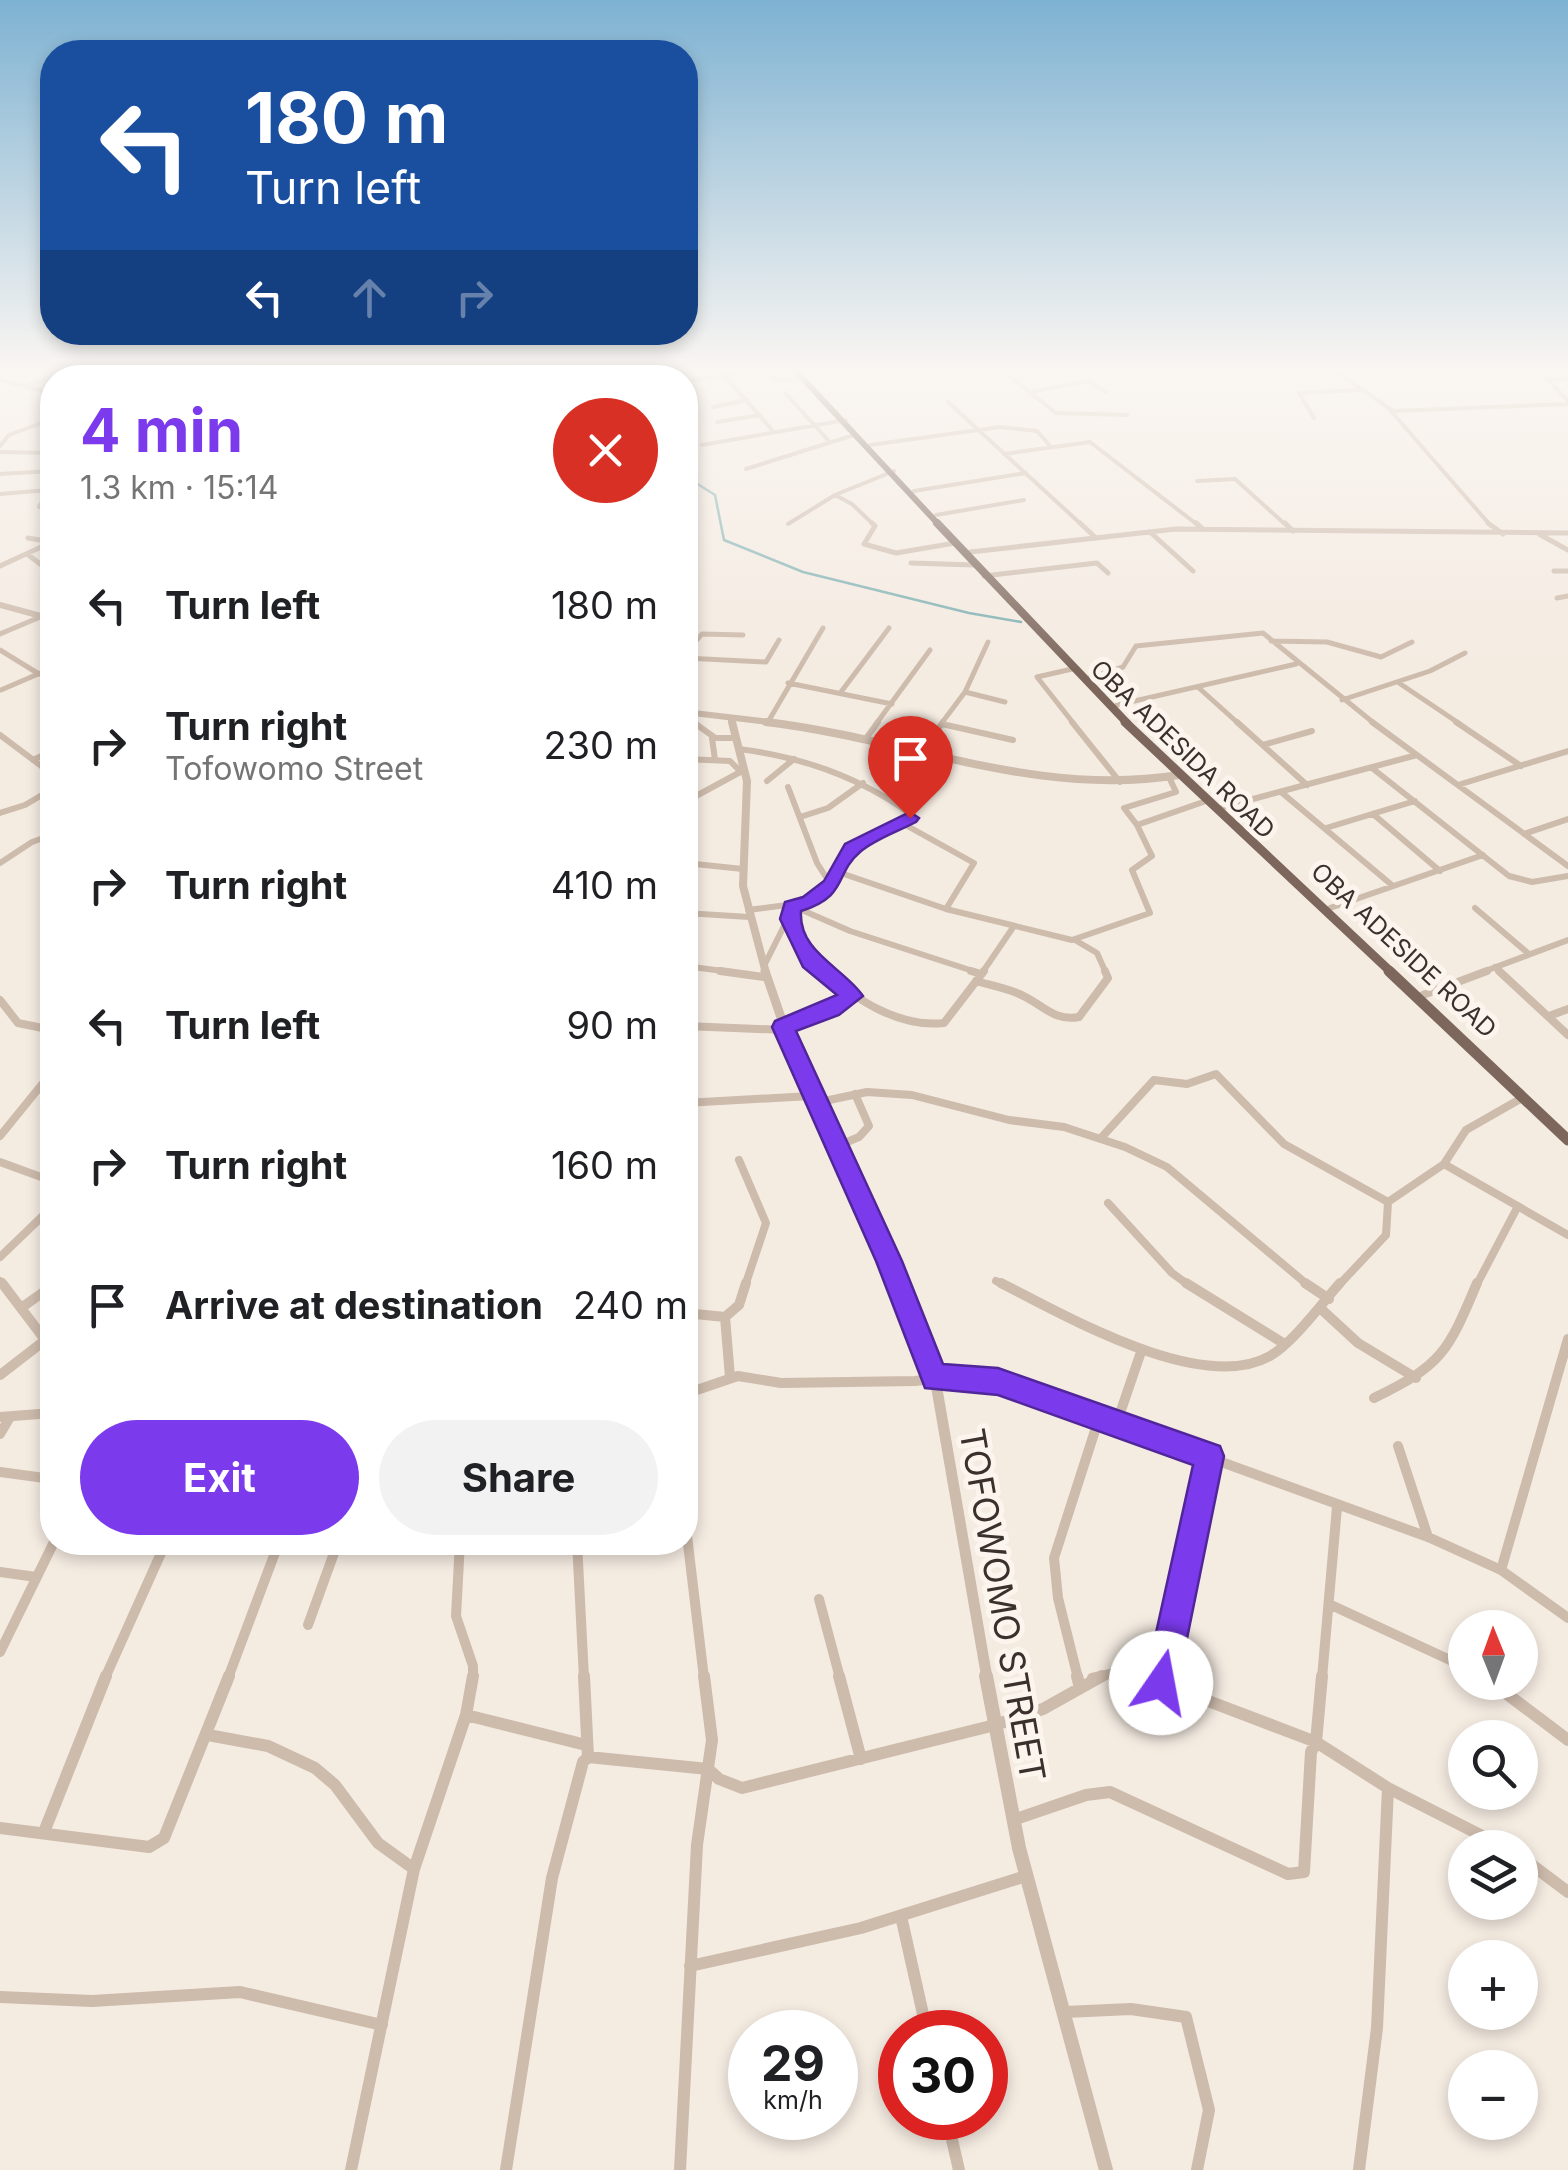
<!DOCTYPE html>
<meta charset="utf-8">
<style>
:root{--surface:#fff;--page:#f2f2f2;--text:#202124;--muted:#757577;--accent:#7c3aed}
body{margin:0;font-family:Inter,sans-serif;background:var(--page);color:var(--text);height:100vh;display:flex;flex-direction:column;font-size:38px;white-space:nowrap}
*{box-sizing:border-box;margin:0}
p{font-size:32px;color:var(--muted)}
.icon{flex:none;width:55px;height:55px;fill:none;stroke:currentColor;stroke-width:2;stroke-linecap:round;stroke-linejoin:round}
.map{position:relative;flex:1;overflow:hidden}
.sheet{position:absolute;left:40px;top:365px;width:658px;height:1190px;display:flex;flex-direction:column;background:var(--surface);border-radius:40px;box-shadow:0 5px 15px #0003}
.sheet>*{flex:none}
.banner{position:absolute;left:40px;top:40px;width:658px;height:305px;border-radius:40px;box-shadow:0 5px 15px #0003;background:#1a4fa0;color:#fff;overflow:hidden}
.needle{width:65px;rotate:359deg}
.tools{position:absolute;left:1448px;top:1610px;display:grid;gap:20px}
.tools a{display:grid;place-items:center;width:90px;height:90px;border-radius:50%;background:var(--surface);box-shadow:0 5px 15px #0003;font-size:50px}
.speed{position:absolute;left:728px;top:2010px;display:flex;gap:20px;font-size:50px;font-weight:700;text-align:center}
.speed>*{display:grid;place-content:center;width:130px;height:130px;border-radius:50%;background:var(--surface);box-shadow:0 5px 15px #0003;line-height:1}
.speed small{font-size:25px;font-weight:400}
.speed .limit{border:15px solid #d22;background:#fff;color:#111}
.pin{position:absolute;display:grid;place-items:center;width:85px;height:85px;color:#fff;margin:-102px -42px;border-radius:50% 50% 50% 0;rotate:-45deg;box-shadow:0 0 10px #0007}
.pin .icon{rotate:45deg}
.me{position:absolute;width:110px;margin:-55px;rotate:12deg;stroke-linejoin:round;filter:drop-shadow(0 0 8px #0008)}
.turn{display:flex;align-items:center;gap:35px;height:210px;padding:0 40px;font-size:45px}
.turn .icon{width:130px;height:130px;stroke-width:2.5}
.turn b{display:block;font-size:70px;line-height:85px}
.lanes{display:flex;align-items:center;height:95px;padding:0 40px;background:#0003;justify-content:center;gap:50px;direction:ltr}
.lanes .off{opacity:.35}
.round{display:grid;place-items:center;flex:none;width:105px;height:105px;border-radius:52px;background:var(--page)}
.headline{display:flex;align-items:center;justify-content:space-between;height:170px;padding:0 40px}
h1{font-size:60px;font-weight:700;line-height:75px;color:var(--accent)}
.action{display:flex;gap:20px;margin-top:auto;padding:20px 40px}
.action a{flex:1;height:115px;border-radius:60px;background:var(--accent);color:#fff;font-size:40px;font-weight:700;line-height:115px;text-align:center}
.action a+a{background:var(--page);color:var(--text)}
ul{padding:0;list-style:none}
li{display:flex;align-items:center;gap:30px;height:140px;padding:0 40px}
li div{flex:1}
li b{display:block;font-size:38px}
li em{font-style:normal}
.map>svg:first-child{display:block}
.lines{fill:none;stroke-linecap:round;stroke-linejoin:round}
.stream{stroke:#7fb0b2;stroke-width:2.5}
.minor-far5{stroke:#cdbbac;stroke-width:4}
.minor-far4{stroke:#cdbbac;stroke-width:5}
.minor-far3{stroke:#cdbbac;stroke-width:6}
.minor-far2{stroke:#cdbbac;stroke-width:8}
.minor-far1{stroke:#cdbbac;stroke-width:10}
.minor{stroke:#cdbbac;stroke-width:12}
.tertiary-far4{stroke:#cdbbac;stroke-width:6}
.tertiary-far3{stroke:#cdbbac;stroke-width:8}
.tertiary-far2{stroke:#cdbbac;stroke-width:9}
.tertiary-far1{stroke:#cdbbac;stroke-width:11}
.tertiary{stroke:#cdbbac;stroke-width:14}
.primary-far3{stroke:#7d675c;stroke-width:6}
.primary-far2{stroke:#7d675c;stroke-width:8}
.primary-far1{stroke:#7d675c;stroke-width:9}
.primary{stroke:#7d675c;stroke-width:11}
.route{fill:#7c3aed;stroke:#51269a;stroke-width:2.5}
.labels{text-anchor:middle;stroke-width:10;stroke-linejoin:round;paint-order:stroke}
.far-street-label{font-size:25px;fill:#3b302b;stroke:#fbf5ee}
.near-street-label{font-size:35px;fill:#3b302b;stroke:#fbf5ee}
</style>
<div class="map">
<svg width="1568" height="2170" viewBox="0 0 1568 2170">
<rect width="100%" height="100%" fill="#f4ebe1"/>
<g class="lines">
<path class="stream" d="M447 367 451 378
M685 476 715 495 724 540 803 572 969 613 1021 622"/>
<path class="minor-far5" d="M25 367H30
M204 367 265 373
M276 367 345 378
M497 367 500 378
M542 367 543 378
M998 367 1056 413 1127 415
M1330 367 1393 411 1568 404
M1536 367 1568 401
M142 368 168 373
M763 369 776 380 802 378
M724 375 773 431
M95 378 124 367
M120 378 146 367
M368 378 382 367
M586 378 677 367
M1545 379H1568
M0 380 52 393
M685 381 782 367
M27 385 56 376
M1031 392 1088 381 1106 392
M785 393 828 440
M948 402 1083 526
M713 407 747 400
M1390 410 1491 526
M1314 418 1299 393 1361 390
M717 422 760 415
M702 445 846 420
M870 445 1000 427 1037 431 1051 447
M0 446 9 435 52 419
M0 452 52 453
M1004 454 1090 442 1199 526
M746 469 854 435
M0 474 52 471
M1197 481 1235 479 1287 526
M52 484 39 507 52 508
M914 491 1026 473
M0 494 48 490
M835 495 852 504 875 526
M936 515 1024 500
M788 524 835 495 894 471"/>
<path class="minor-far4" d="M872 523 875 526 864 544 896 553 955 543
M1080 523 1096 538
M1196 523 1203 529
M1285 523 1293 531
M1488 523 1503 534
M1150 532 1193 571
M1539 534 1568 550
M28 538 52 542
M970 552 1176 529 1568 533
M27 554 52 573
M911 563 974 565
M0 566 52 542
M1554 571H1568
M984 576 1097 563 1108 573
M1557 598 1568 596
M0 634 52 612
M1271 641 1327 642 1381 657 1412 642
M0 650 39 674
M685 654 702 634 743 635
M685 658 766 662 779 640
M1072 669 1037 677 1074 724
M1089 678 1123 667 1136 646 1263 633 1375 724
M788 683 892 704
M1399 683 1460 724
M1199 688 1239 724
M1 690 52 668
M841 692 889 628
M965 692 1005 702
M1342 700 1430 671 1465 653
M1117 705 1296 664
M686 712 697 724
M768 722 823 628
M876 724 930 650
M941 724 965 692 988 642"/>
<path class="minor-far3" d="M693 722 714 737
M1072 722 1120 782
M1237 722 1307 785
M1372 722 1568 866
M1456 722 1521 766
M942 724 1013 740
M0 735 52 774
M867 737 878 722
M1263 745 1312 731
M739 749C803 757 860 777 912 815L851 848 831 885 810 902 748 910
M922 751 943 722
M685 759 730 761 740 771
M33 760 52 751
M715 760 712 738H736
M1372 768 1509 876 1532 882 1568 876
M767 781 794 759
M1458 785 1568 751
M788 787 817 863 831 885
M1281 792 1393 886
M888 798 933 754
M685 802 744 770
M1223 807 1417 755
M0 813 25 805 52 789
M1373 814 1440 871
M800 817 828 808 863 783
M902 823 974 863 946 909
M1137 825 1124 808 1176 792 1169 777
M1326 828 1415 801
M1524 834 1568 819
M0 863 32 842 52 835
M685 863 743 869
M838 872 946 909 1072 940 1150 913 1132 870 1152 856 1137 825 1206 801
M792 907C793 936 805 953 825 973
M795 907 850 931 979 973
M1330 908 1483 855
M1475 908 1529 954
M685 913 749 917
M1075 940 1097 953 1106 973
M685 966 738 973
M764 966 789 916
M1495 967 1502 973
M982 973 1014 926
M1480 973 1568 940"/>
<path class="minor-far2" d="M720 971 764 977
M822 971C856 999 898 1028 944 1023L984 971
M971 971 981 974
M1499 971 1568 1035
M976 981C990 985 1004 988 1017 993 1041 1002 1052 1022 1079 1017L1108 978 1105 971
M1423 995 1487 971
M0 1000 18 1023 52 1030
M1549 1016 1568 1009
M685 1026 784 1030
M783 1027 832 1009 852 996
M685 1103 811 1096
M815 1103 867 1092 912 1095 1009 1120 1064 1127 1125 1147 1167 1167 1309 1286
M0 1136 52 1072
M1101 1138 1154 1080 1187 1084 1216 1074 1284 1144 1388 1202
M835 1147 859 1137 869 1126 855 1094
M739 1160 766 1223 745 1286
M0 1162 52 1181
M1444 1164 1568 1235
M1444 1164 1466 1130 1522 1098
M1108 1203 1172 1273 1190 1286
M0 1257 52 1207
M0 1281 4 1286
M996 1281 1006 1286
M1338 1286 1386 1235 1388 1202 1444 1164
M1476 1286 1518 1206"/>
<path class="minor-far1" d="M2 1283 52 1349
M1001 1283C1064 1315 1202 1395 1270 1356 1293 1343 1322 1303 1340 1283
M1186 1283 1283 1343
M1305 1283 1329 1299
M21 1308 52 1286
M1320 1308 1358 1343 1416 1378
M685 1313 725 1317 730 1377
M725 1317 739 1305 746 1283
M0 1375 44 1341
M685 1394 738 1376 781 1383 915 1381 960 1376 998 1381 1428 1537 1501 1570 1568 1618
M1374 1398C1442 1365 1448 1352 1477 1283
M0 1417 52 1413
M1117 1422 1142 1349
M0 1434 10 1417
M1398 1446 1428 1537
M0 1472 52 1479
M685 1519 704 1678
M460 1542 456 1616 473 1666V1678
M577 1542 584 1678
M1501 1570 1568 1339
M0 1572 36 1577
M819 1599 840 1678
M1329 1604 1465 1667
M308 1625 338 1542
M0 1652 54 1542
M105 1678 166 1542
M228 1678 279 1542
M1078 1678 1058 1598 1054 1558 1100 1415
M1092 1678 1115 1673 1140 1678
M1162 1678 1209 1457
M1322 1678 1337 1507"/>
<path class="minor" d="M839 1676 861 1759
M1077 1676 1080 1688
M1129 1676 1161 1683 1316 1742 1388 1788 1506 1848
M1491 1682 1568 1740
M1161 1683 1162 1676
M466 1715 586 1745
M208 1735 268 1746 315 1768 335 1785 378 1843 414 1869
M588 1757 708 1769 719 1779 742 1788 995 1725 1043 1709 1102 1676
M1013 1820 1086 1795 1110 1792 1288 1874 1304 1872 1311 1752 1316 1742 1322 1676
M0 1828 149 1847 164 1838 229 1676
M44 1832 106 1676
M1520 1856 1568 1892
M901 1916 927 2032
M690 1966 861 1928 1026 1876
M0 1997 92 2001 240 1992 382 2025
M1065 2012 1131 2009 1186 2017 1209 2110 1197 2170
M947 2118 959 2170
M351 2170 414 1869 466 1715 473 1676
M506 2170 552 1878 583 1762 588 1757 584 1676
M680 2170 697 1845 712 1740 704 1676
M1359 2170 1377 2028 1388 1788"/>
<path class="tertiary-far4" d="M0 605 52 619
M685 712 786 724
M731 718 733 724"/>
<path class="tertiary-far3" d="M732 722 747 781 743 886 766 973
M766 722C909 739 1034 798 1179 775"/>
<path class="tertiary-far2" d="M765 971 798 1067 899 1286"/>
<path class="tertiary-far1" d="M898 1283 935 1378 987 1678"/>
<path class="tertiary" d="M986 1676 1019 1848 1106 2170"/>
<path class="primary-far3" d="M792 367 940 526"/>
<path class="primary-far2" d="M937 523 1128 724"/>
<path class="primary-far1" d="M1125 722 1392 973"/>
<path class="primary" d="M1389 971 1568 1140"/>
</g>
<linearGradient id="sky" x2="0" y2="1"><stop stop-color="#7eb2d2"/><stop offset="0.55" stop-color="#faf6f2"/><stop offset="1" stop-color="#faf6f2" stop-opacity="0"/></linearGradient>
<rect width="1568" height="671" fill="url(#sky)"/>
<path class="route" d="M910 812 919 818 916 822C899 831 875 839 860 852 834 874 849 896 801 911 798 952 844 968 863 996L839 1015 796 1031 902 1261 943 1364 998 1368 1220 1446 1224 1456 1178 1683 1173 1695 1161 1699 1150 1695 1145 1683 1193 1465 998 1395 925 1388 876 1261 772 1027 775 1021 837 995 803 967 780 919 785 902 803 897 824 881 845 844Z"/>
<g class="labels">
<g class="far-street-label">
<text transform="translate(1183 749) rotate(44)" y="9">OBA ADESIDA ROAD</text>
<text transform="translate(1404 950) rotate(43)" y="9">OBA ADESIDE ROAD</text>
</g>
<g class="near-street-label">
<text transform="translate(1002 1605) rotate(80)" y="12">TOFOWOMO STREET</text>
</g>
</g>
</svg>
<div class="tools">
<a><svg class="needle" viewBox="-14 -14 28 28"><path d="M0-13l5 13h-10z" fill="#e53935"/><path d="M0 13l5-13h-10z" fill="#757577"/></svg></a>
<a><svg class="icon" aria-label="search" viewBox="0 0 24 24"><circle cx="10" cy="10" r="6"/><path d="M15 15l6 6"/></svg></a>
<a><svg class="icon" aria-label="layers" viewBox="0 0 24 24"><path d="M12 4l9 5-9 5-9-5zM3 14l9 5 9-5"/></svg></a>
<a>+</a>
<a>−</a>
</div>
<div class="speed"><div>29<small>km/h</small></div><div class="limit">30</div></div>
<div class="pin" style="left:910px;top:818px;background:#d93025"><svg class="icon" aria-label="arrive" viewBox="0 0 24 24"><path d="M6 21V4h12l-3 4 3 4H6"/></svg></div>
<svg class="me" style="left:1161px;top:1683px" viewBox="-20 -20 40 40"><circle r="19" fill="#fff"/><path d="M0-13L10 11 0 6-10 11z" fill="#7c3aed"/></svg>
<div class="banner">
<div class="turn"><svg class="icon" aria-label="left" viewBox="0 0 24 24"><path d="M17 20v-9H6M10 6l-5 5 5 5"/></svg><div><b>180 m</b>Turn left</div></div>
<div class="lanes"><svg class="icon" aria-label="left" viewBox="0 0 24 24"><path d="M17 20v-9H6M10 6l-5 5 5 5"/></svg><svg class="icon off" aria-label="ahead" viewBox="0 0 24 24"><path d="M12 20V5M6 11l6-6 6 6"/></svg><svg class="icon off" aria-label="right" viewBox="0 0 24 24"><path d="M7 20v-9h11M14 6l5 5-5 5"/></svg></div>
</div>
<section class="sheet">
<div class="headline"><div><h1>4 min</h1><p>1.3 km · 15:14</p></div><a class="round" style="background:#d93025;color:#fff"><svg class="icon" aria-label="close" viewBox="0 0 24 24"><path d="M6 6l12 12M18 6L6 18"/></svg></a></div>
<ul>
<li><svg class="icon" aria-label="left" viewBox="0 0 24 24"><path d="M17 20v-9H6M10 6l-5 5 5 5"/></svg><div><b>Turn left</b></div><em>180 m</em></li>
<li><svg class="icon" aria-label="right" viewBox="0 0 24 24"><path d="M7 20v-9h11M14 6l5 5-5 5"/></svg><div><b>Turn right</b><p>Tofowomo Street</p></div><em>230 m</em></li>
<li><svg class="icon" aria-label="right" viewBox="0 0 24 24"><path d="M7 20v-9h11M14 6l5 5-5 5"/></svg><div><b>Turn right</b></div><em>410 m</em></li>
<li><svg class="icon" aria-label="left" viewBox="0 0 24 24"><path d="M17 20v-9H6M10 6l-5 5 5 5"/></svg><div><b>Turn left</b></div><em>90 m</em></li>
<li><svg class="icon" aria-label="right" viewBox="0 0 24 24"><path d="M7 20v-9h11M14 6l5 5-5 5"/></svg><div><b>Turn right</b></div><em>160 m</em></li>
<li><svg class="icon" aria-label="arrive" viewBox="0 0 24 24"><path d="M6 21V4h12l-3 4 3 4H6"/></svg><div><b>Arrive at destination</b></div><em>240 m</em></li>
</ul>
<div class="action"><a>Exit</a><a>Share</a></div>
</section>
</div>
